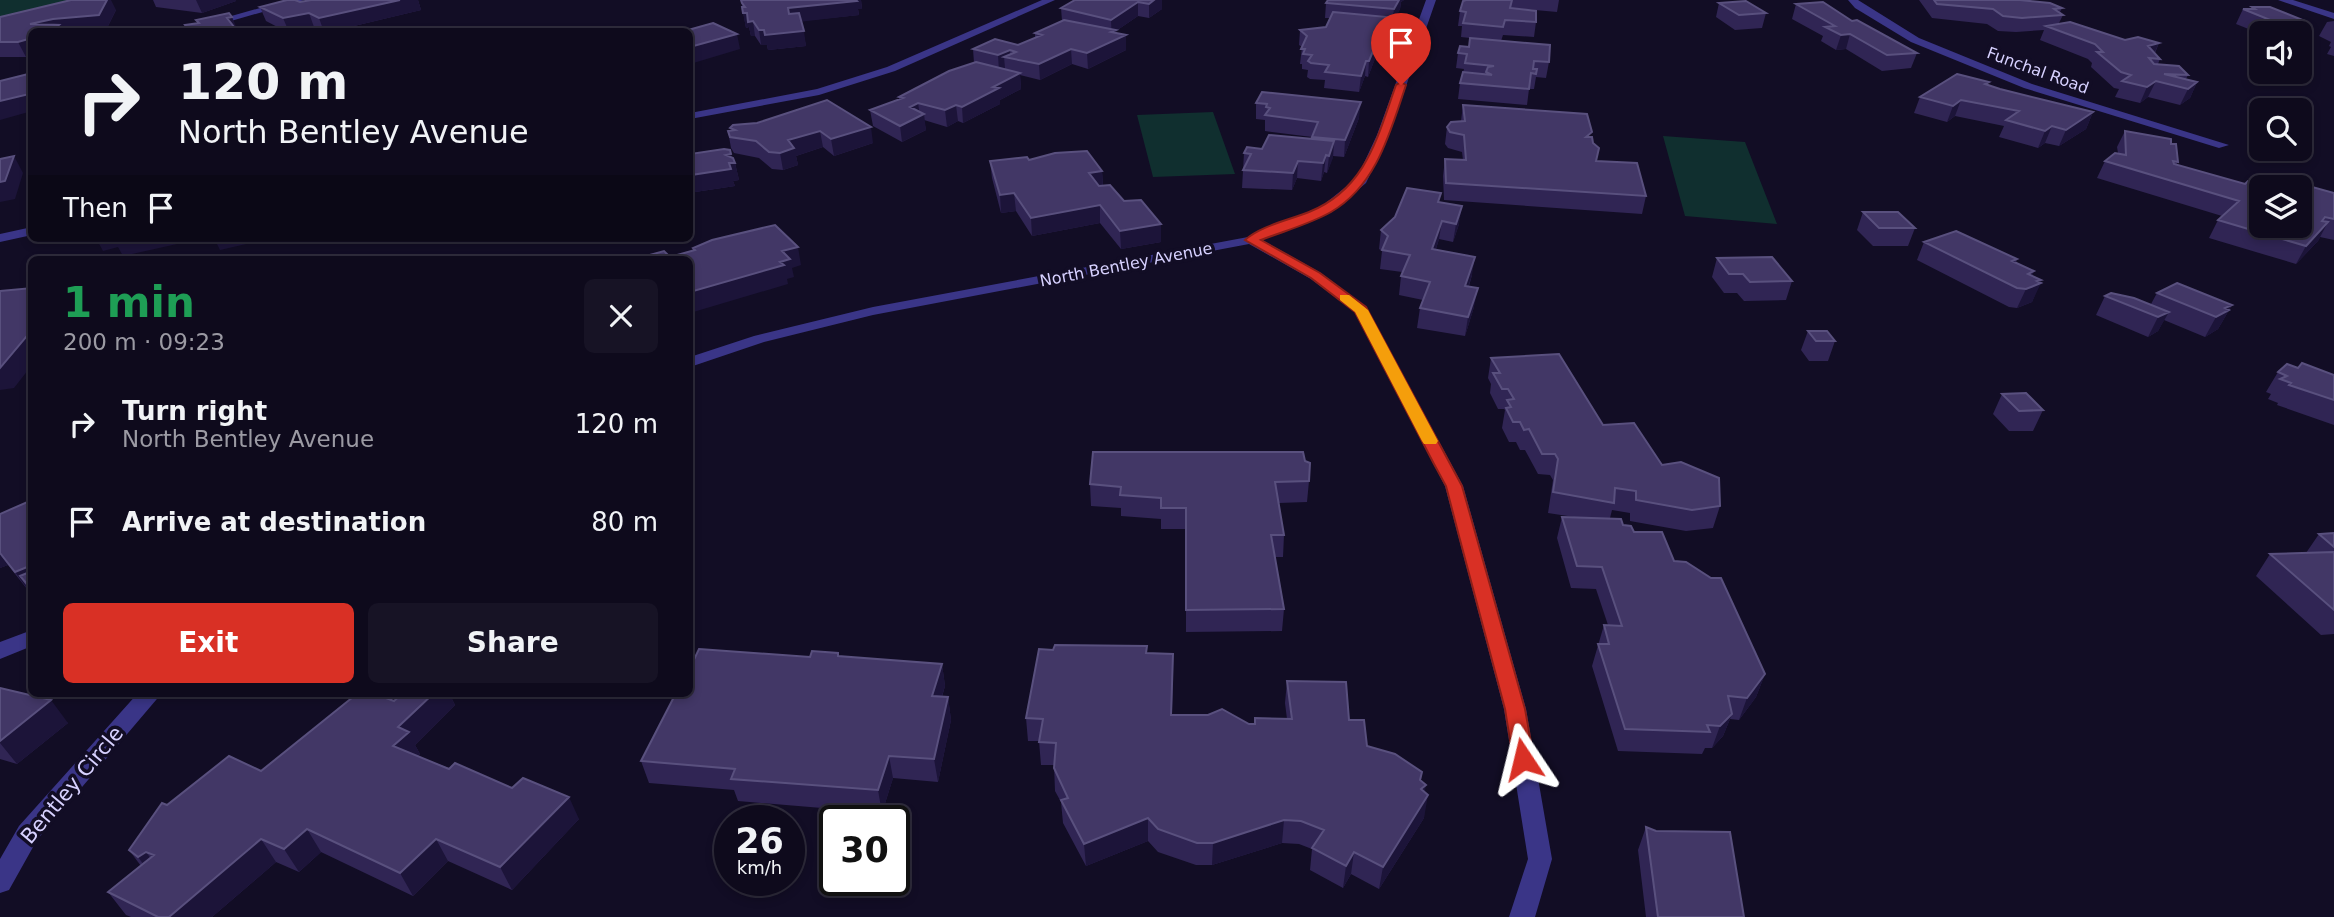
<!DOCTYPE html>
<meta charset="utf-8">
<style>
:root{--surface:#0e0a1c;--page:#171325;--text:#f1f3f6;--muted:#9b9aa3;--line:#2e2b3b;--accent:#d93025}
body{margin:0;font-family:"DejaVu Sans",sans-serif;background:var(--page);color:var(--text);height:100vh;display:flex;flex-direction:column;font-size:26px;white-space:nowrap}
*{box-sizing:border-box;margin:0}
p{font-size:23px;color:var(--muted)}
.icon{flex:none;width:38px;height:38px;fill:none;stroke:currentColor;stroke-width:2;stroke-linecap:round;stroke-linejoin:round}
.map{position:relative;flex:1;overflow:hidden}
.details{position:absolute;left:28px;top:256px;width:665px;height:441px;display:flex;flex-direction:column;background:var(--surface);border-radius:10px;box-shadow:0 4px 10px #0003,0 0 0 2px var(--line)}
.details>*{flex:none}
.guide{position:absolute;left:28px;top:28px;width:665px;height:214px;border-radius:10px;box-shadow:0 4px 10px #0003,0 0 0 2px var(--line);background:#0e0a1c;color:var(--text);overflow:hidden}
.tools{position:absolute;left:2249px;top:21px;display:grid;gap:14px}
.tools a{display:grid;place-items:center;width:63px;height:63px;border-radius:10px;background:var(--surface);box-shadow:0 4px 10px #0003,0 0 0 2px var(--line);font-size:35px}
.speed{position:absolute;left:714px;top:805px;display:flex;gap:14px;font-size:35px;font-weight:700;text-align:center}
.speed>*{display:grid;place-content:center;width:91px;height:91px;border-radius:50%;background:var(--surface);box-shadow:0 4px 10px #0003,0 0 0 2px var(--line);line-height:1}
.speed small{font-size:18px;font-weight:400}
.speed .limit{border:4px solid #111;border-radius:10px;background:#fff;color:#111}
.pin{position:absolute;display:grid;place-items:center;width:60px;height:60px;color:#fff;margin:-72px -30px;border-radius:50% 50% 50% 0;rotate:-45deg;box-shadow:0 0 7px #0007}
.pin .icon{rotate:45deg}
.me{position:absolute;width:77px;margin:-38px;rotate:350deg;stroke-linejoin:round;filter:drop-shadow(0 0 5px #0008)}
.turn{display:flex;align-items:center;gap:24px;height:147px;padding:0 35px;font-size:32px}
.turn .icon{width:91px;height:91px;stroke-width:2.5}
.turn b{display:block;font-size:49px;line-height:60px}
.then{display:flex;align-items:center;height:66px;padding:0 35px;background:#0003;gap:14px;font-size:26px}
.round{display:grid;place-items:center;flex:none;width:74px;height:74px;border-radius:10px;background:var(--page)}
.head{display:flex;align-items:center;justify-content:space-between;height:119px;padding:0 35px}
h1{font-size:42px;font-weight:600;line-height:52px;color:#1e9e55}
.primary-button{display:flex;gap:14px;margin-top:auto;padding:14px 35px}
.primary-button a{flex:1;height:80px;border-radius:10px;background:var(--accent);color:#fff;font-size:28px;font-weight:600;line-height:80px;text-align:center}
.primary-button a+a{background:var(--page);color:var(--text)}
ul{padding:0;list-style:none}
li{display:flex;align-items:center;gap:21px;height:98px;padding:0 35px}
li div{flex:1}
li b{display:block;font-size:26px}
li em{font-style:normal}
.map>svg:first-child{display:block}
.green{fill:#102f2f}
.lines{fill:none;stroke-linecap:round;stroke-linejoin:round}
.minor{fill:#3a3587;fill-rule:evenodd}
.wall{fill:#302554}
.shaded-wall{fill:#1c1439}
.building{fill:#423766;stroke:#59507e;stroke-width:2}
.route{fill:#d93025;stroke:#8d1f18;stroke-width:2}
.slow{fill:#f59e0b}
.labels{text-anchor:middle;stroke-width:7;stroke-linejoin:round;paint-order:stroke}
.far-street-label{font-size:16px;fill:#d7d1ff;stroke:#120d25}
.near-street-label{font-size:21px;fill:#d7d1ff;stroke:#120d25}
</style>
<div class="map">
<svg width="2334" height="917" viewBox="0 0 2334 917">
<rect width="100%" height="100%" fill="#120d25"/>
<path class="green" d="M0 0H84L0 17Z
M1213 112 1235 174 1153 177 1137 115Z
M1663 136 1745 142 1777 224 1685 216Z"/>
<g class="lines">
<path class="minor" d="M288 0H304L193 32H175Z
M1042 0H1055L895 71 819 95 690 119V113L817 89 887 67Z
M1426 0H1436L1389 135 1366 183 1332 212 1262 240 1321 273 1366 307 1463 486 1526 709 1552 859 1535 917H1509L1528 859 1504 709 1445 486 1355 312 1311 279 1249 244 873 315 764 342 690 367V357L754 336 873 307 1248 237 1322 206 1357 178 1377 135Z
M1848 0H1858L1919 38 2032 84 2229 145 2219 148 2024 88 1911 42 1855 8Z
M2278 0H2293L2334 13V19Z
M32 227V235L0 242V234Z
M32 630V646L0 659V642Z
M138 693H162L37 840 9 890 0 893V859L19 826Z"/>
</g>
<path class="wall" d="M153 0H236V1L202 13 156 7Z
M311 0H418L421 10 329 32H323L314 27 295 32H287L266 21 260 7 300 2Z
M741 0H861L862 9H858L859 15 801 21 806 46 768 50 767 45H761L755 36H751L749 27 746 28Z
M1075 0H1162V9L1149 18 1138 16 1116 31 1126 50 1088 69 1072 64 1040 80 1020 75 1021 89 1000 100V104L963 123 958 121 947 127 924 120 926 130 902 142 873 126 870 110 899 100V97L974 63 973 49 1018 45 1035 38V33L1062 21 1061 8Z
M1327 0H1404L1401 2 1400 9 1392 24 1386 23 1385 32 1368 77 1365 76 1359 92 1324 88 1325 80 1310 79 1307 77 1308 70 1302 69V64H1300L1302 47 1299 45 1300 30 1326 27 1330 18H1325L1326 3Z
M1466 0H1559L1557 12 1512 8 1536 22 1534 37 1503 35 1501 41 1549 62 1546 78 1536 77 1534 89H1529L1527 105 1458 99 1460 83 1464 69 1456 68 1458 53 1469 47 1470 38 1461 37 1462 26H1458L1460 11Z
M1919 0H2020L2062 8 2060 12 2063 15 2059 23 2125 40 2159 43 2155 53 2160 59 2158 64 2188 75 2186 79 2197 82 2190 98 2180 105 2148 97 2140 103 2115 97 2119 89 2114 88 2091 67 2092 63 2088 59 2040 40 2044 30 2016 32 1998 31 1987 24 1932 18Z
M1719 3 1766 13 1762 28 1735 30 1716 17Z
M1796 4 1852 21 1917 53 1911 68 1882 71 1846 49 1836 50 1821 41 1823 36 1792 19Z
M2252 7 2305 21 2299 33H2261V34L2236 24 2243 9H2251Z
M116 10 106 30 32 32V55L26 57H0V17Z
M2334 21V56L2327 54 2331 47 2329 46 2331 42 2319 36 2327 22Z
M1989 82 1987 85 2000 89 2093 112 2086 129 2059 146 2045 143 2038 148 1999 137 2004 126 1955 116 1947 122 1914 113 1920 97Z
M1262 92 1359 118 1344 157 1333 156 1327 173 1324 172 1321 181 1297 178 1292 190 1242 188 1244 153 1312 139V137L1265 131V120L1256 119V103Z
M827 100 873 143 834 156 823 147 796 156 798 165 783 170 772 169 759 158 734 153 731 148 728 131H731L730 128 757 123Z
M1463 105 1591 137 1596 161 1646 196 1642 214 1444 200 1443 176 1445 159 1463 160 1462 152 1448 148 1445 144 1447 127 1461 121Z
M2125 131 2171 144 2178 162 2176 165 2245 184 2261 226 2334 193V240L2320 237 2318 241 2296 264 2209 238 2218 220 2222 216 2097 178 2105 161 2118 153 2117 147Z
M690 154 732 157 735 163 739 180 733 181 735 186 695 192 693 183 690 182Z
M1029 160 1102 171 1103 186 1124 201 1161 224V242L1121 249 1100 223 1032 236 1016 211 1001 213 992 178 990 161Z
M1440 203 1459 224 1453 242 1439 239 1436 249 1472 275 1469 286 1474 307 1465 336 1417 328 1420 308 1423 300 1399 295 1401 276 1402 272 1380 269 1382 251 1379 249 1381 230Z
M1863 212 1915 228 1908 246H1873L1857 230Z
M1924 242 2017 259 2016 263 2034 271 2032 276 2041 280 2032 302 2017 308 2009 307 1917 260Z
M1717 258 1792 281 1786 300 1744 301 1737 293H1724L1712 277Z
M2157 293 2232 305 2218 329 2205 337 2164 320 2158 331 2148 337 2096 315 2105 296 2151 304Z
M1808 331 1835 341 1828 361H1809L1801 350Z
M1491 358 1603 425 1720 506 1713 528 1686 531 1630 521V513L1612 510 1610 518 1634 532 1674 561 1765 674 1756 697 1739 720 1730 719 1723 736 1712 748H1705L1702 754 1618 751 1592 666 1604 625H1608L1596 589 1571 588 1557 538 1562 517H1574L1548 513 1553 480 1550 475 1538 474 1525 450H1520L1516 442H1509L1502 428 1505 410 1504 409H1498L1490 393 1491 384 1488 378Z
M2278 372 2334 375V425L2277 405 2278 403 2268 399 2271 394 2266 392Z
M2002 394 2043 410 2033 431H2009L1993 414Z
M1309 481 1307 502 1279 503 1284 535 1283 557H1275L1284 609 1282 631 1186 632V529H1161V519L1121 516V508L1091 506 1090 484Z
M32 500V593L31 594 8 565 0 568V514Z
M2334 533V634L2321 635 2256 576 2270 554 2306 553 2319 534Z
M1147 653 1173 676 1172 715 1249 724 1287 719 1285 703 1287 681 1349 720 1367 746 1422 772 1421 780 1425 792 1424 818 1379 889 1351 874 1343 888 1310 870 1312 849 1299 844 1282 843 1212 865H1196L1158 852 1148 841 1086 866 1063 823 1061 802 1055 791 1054 765H1041L1039 741H1028L1026 718Z
M839 656 942 664 945 686 942 697H948L951 720 938 782 893 778 882 813 738 801 734 790 649 783 641 761 810 657Z
M0 688 68 723 17 764 0 759Z
M403 693H449L455 705 415 745 420 754 418 756 579 819 512 890 448 861 413 896 321 852 299 872 276 862 212 917H131L126 915 108 892 141 866 129 850 167 805 261 771 394 701Z
M1646 827 1744 917H1646L1638 850Z"/>
<path class="shaded-wall" d="M107 0H111L116 10 106 30 84 32H34L30 24Z
M196 0H236V1L202 13Z
M400 0H418L421 10 329 32H324L319 18Z
M855 0H861L862 9H858L859 15 790 23 788 8Z
M1154 0H1162V9L1149 18V4Z
M1392 0H1404L1401 2 1400 9 1392 24 1394 9Z
M1138 2V16L1116 31V40L1126 35V50L1088 69 1087 53 1112 42 1111 20Z
M309 13 314 27 295 32H289L283 18Z
M743 13H747L753 21 755 36H751L749 27 746 28Z
M232 17 238 31 227 18Z
M1387 17 1385 32 1368 77 1369 61Z
M759 30H764L767 45H761Z
M804 31 806 46 768 50 765 35Z
M737 34 740 49 690 64V47Z
M1850 34 1846 49 1836 50 1841 35Z
M32 38V55L26 57 18 42Z
M2159 43 2152 58H2149L2148 46Z
M1071 49 1072 64 1040 80 1039 64Z
M1010 50V58L1004 57 1005 68 999 71 998 55Z
M1366 61 1365 76 1359 92 1361 76Z
M1020 73 1021 89 1000 100V104L963 123 962 107 993 87Z
M2156 81 2148 97 2140 103 2147 87Z
M2197 82 2190 98 2180 105 2188 89Z
M29 94 32 99V111L0 120V101Z
M1961 100 1955 116 1947 122 1953 106Z
M1361 102 1359 118 1344 157 1345 140Z
M918 103 920 116 924 114 926 130 902 142 900 126 910 107Z
M956 105 958 121 947 127 945 110Z
M2093 112 2086 129 2059 146 2066 130Z
M2052 126 2045 143 2038 148 2045 131Z
M871 127 873 143 834 156 831 139Z
M820 131 823 147 796 156 798 165 783 170 780 153 788 140Z
M1334 141 1333 158 1327 173 1329 156Z
M731 154 733 163H735L739 180 733 181 735 186 695 192 691 175 726 155Z
M1326 155 1324 172 1321 181 1323 163Z
M14 156 23 173 15 199 0 202V182Z
M1298 161 1297 178 1292 190 1293 173Z
M1102 171 1103 188 1089 190V173Z
M1014 193 1016 211 1001 213 1000 195Z
M1100 205V223L1032 236 1031 218Z
M1462 206 1459 224 1453 242 1456 224Z
M1442 221 1439 239 1430 267 1432 249Z
M2328 222 2318 241 2296 264 2306 246Z
M1161 224V242L1121 249 1120 231Z
M96 238H204L123 256 118 247 103 251Z
M214 238H273L220 250Z
M798 247 801 265 792 268 794 277 787 279 788 284 690 313V292L780 262 782 251Z
M1475 257 1472 275 1462 305 1465 286Z
M2034 271 2026 289 2037 281 2041 280 2039 284 2041 283 2032 302 2017 308 2026 289 2028 274Z
M1478 288 1474 307 1465 336 1468 317Z
M2232 305 2218 329 2205 337 2216 317 2225 308Z
M2169 312 2158 331 2148 337 2158 317Z
M32 330V365L14 388 0 390V368Z
M0 554 8 565 0 568Z
M32 565V591L20 576 31 594 15 572Z
M942 664 945 686 935 718 932 696Z
M1765 674 1756 697 1739 720 1747 698Z
M434 693H449L455 705 415 745 420 754 405 768 393 746 398 727Z
M948 697 951 720 938 782 934 759Z
M51 700 68 723 17 764 0 743V741Z
M1732 714 1723 736 1712 748 1720 726Z
M889 756 893 778 882 813 878 790Z
M1426 785 1423 804 1428 795 1424 818 1379 889 1383 867 1421 789Z
M569 797 579 819 512 890 500 867Z
M1148 818V841L1086 866 1084 844Z
M1284 820 1282 843 1212 865 1213 843Z
M307 829 321 852 299 872 284 849Z
M261 839 276 862 212 917H169Z
M436 839 448 861 413 896 400 873Z
M146 852 163 875 155 880 138 857Z
M1354 852 1351 874 1343 888 1346 866Z"/>
<path class="building" d="M71 0H107L99 15 53 19 30 24 59 25 51 32H32V38L18 42H0V17Z
M287 0H295L300 2 311 0H400L319 18 309 13 283 18 260 7Z
M741 0H856L857 1 788 8 789 14 799 13 804 31 765 35 764 30H759L753 21 748 22 747 13H743L742 7H745L742 3Z
M1075 0H1154L1149 4 1138 2 1111 20 1061 8Z
M1328 0H1399L1394 9 1326 3Z
M1466 0H1512L1510 8 1536 11V22L1505 20 1503 27 1463 23 1466 12 1460 11 1463 1Z
M1934 0H2020L2050 3 2062 8 2054 9 2063 15 2022 18 2003 16 1993 9 1937 4Z
M1746 1 1766 13 1739 15 1719 3Z
M1823 2 1852 21 1857 20 1917 53 1887 55 1850 34 1841 35 1825 27 1835 26 1796 4Z
M2252 7H2270L2305 21 2275 22 2243 9H2255Z
M1333 12 1387 17 1369 61H1366L1361 76 1325 72 1329 65 1311 63 1308 61 1312 55 1303 54 1305 49H1301L1307 36 1300 30 1326 27Z
M229 13 232 17 227 18 238 32H191L185 25 199 23 196 20Z
M1064 20 1116 30 1111 32 1126 35 1087 53 1071 49 1039 64 1004 57 1016 52 1010 50 998 55 973 49 995 39 1018 45 1042 35 1035 33Z
M2070 22 2125 40 2138 37 2159 43 2148 46 2160 59 2149 58 2154 64 2179 66 2188 75 2164 74 2197 82 2188 89 2156 81 2147 87 2122 81 2131 75 2121 72 2097 52H2103L2095 44 2046 26Z
M713 23 737 34 690 47V32H681Z
M1470 38 1550 45 1549 62 1534 61 1533 69H1537L1536 74 1531 73 1529 89 1460 83 1463 72 1492 75 1486 72 1488 67 1494 66 1465 63 1467 54 1458 53 1460 46 1469 47Z
M976 62 1020 73 993 87 999 88 962 107 956 105 945 110 918 103 910 107 924 114 900 126 870 110 903 98 899 97 949 71Z
M32 73V96L29 94 0 101V81Z
M1957 74 1989 82 1985 84 2000 89 2093 112 2066 130 2052 126 2045 131 2006 120 2019 111 1961 100 1953 106 1920 97Z
M1262 92 1361 102 1345 140 1312 137 1318 122 1265 115 1270 108 1266 107 1267 104 1256 103Z
M827 100 871 127 831 139 820 131 788 140 794 148 780 153 769 152 756 141 730 137 728 131 735 130 730 128 733 125 757 123Z
M1463 105 1587 114 1592 132 1586 137H1592L1593 143 1599 148 1596 161 1637 163 1646 196 1446 183 1445 159 1466 160 1464 135 1450 132 1447 127 1451 122 1465 121Z
M2125 131 2171 139V144H2176L2178 162 2173 161 2174 164 2245 184 2248 181 2271 187H2261V226H2300V187H2285L2291 181 2334 193V219L2325 217 2322 221 2328 222 2306 246 2218 220 2239 201 2105 161 2115 153 2126 155Z
M1269 135 1334 141 1329 156 1326 155 1323 163 1298 161 1293 173 1243 170 1251 154 1244 153 1247 147 1262 149Z
M724 149 730 150 731 154 726 155 733 158 735 163H729L731 169 691 175 690 154Z
M1087 151 1102 171 1089 173 1099 186 1110 185 1124 201 1141 200 1161 224 1120 231 1100 205 1031 218 1014 193 1000 195 990 161 1027 157 1029 160 1055 153Z
M14 156 5 181 0 182V159Z
M1407 188 1441 193 1438 202 1462 206 1456 224 1442 221 1432 249 1475 257 1465 286 1478 288 1468 317 1420 308 1430 282 1401 276 1410 255 1382 250 1388 236 1381 230 1395 217Z
M1863 212H1898L1915 228H1879Z
M775 225 798 247 782 251 790 259 780 262 784 265 690 292V259H635L664 251 670 257 695 250 693 248 712 240Z
M1956 231 2017 259 2012 261 2034 271 2028 274 2041 280 2037 281 2041 283 2026 289 2017 288 1924 242Z
M1772 257 1792 281 1750 282 1743 274H1729L1717 258Z
M2177 283 2232 305 2225 308 2229 310 2216 317 2157 293Z
M32 288V330L0 368V291Z
M2111 293 2134 298 2169 312 2158 317 2105 296Z
M1808 331H1827L1835 341H1816Z
M1559 354 1603 425 1634 423 1662 465 1681 462 1719 478 1720 506 1692 510 1636 500V491L1615 488 1614 503 1553 492 1558 459 1555 454H1542L1529 429 1524 430 1520 422H1513L1506 408 1511 407 1507 400 1514 399 1508 389H1502L1493 373H1500L1491 358Z
M2302 363 2334 375V400L2289 385 2291 383 2280 379 2287 376 2278 372 2287 364 2298 368Z
M2026 393 2043 410 2019 411 2002 394Z
M1093 452H1303L1305 461 1310 463 1309 481 1275 482 1284 535H1271L1284 609 1186 610V508H1161V498L1120 495 1121 487 1090 484Z
M32 500V565L15 572 0 553V514Z
M1562 517 1621 519 1623 525 1631 526 1634 532H1662L1674 561 1686 562 1711 578H1721L1765 674 1747 698 1728 696 1732 714 1720 726 1707 725 1710 732 1625 729 1598 644H1609L1604 625 1622 626 1602 567 1577 566Z
M2334 533V547L2319 534Z
M2334 552V610L2270 554Z
M32 571V580L26 583 20 576Z
M1055 645 1147 646 1146 653 1173 654 1171 715H1208L1222 709 1249 724H1255V718L1292 719 1287 681 1346 682 1349 720H1364L1367 746 1395 754 1422 772 1420 780 1426 785 1421 789 1428 795 1383 867 1354 852 1346 866 1312 848 1324 830 1301 821 1284 820 1213 843H1197L1158 829 1148 818 1084 844 1061 800 1068 798 1054 768 1056 743 1039 742 1043 719 1026 718 1039 649 1053 650Z
M699 649 810 657 812 651 838 653V656L942 664 932 696 948 697 934 759 889 756 878 790 731 779 735 769 641 761 676 693H690V668Z
M0 688 51 700 0 741Z
M358 693H373L394 701 403 693H434L398 727 409 732 393 746 449 769 455 763 512 788 523 778 569 797 500 867 436 839 400 873 307 829 284 849 261 839 169 917H158L108 892 154 855 146 852 138 857 129 850 162 803 167 805 229 756 261 771Z
M1646 827 1656 831 1730 832 1744 917H1658Z"/>
<path class="route" d="M1401 82 1406 85C1390 132 1377 185 1331 212 1310 224 1284 231 1261 240L1320 273 1366 307 1462 486 1525 709 1534 759 1531 765H1516L1513 759 1505 709 1459 536 1446 486 1434 464 1355 312 1311 278 1245 240C1260 226 1289 220 1309 212 1366 189 1377 138 1396 85Z"/>
<path class="slow" d="M1340 295H1349L1368 310 1438 441 1436 444H1424L1422 441 1355 312 1340 300Z"/>
<g class="labels">
<g class="far-street-label">
<text transform="translate(2038 70) rotate(20)" y="6">Funchal Road</text>
<text transform="translate(1126 264) rotate(-11)" y="6">North Bentley Avenue</text>
</g>
<g class="near-street-label">
<text transform="translate(72 785) rotate(-50)" y="7">Bentley Circle</text>
</g>
</g>
</svg>
<div class="tools">
<a><svg class="icon" aria-label="sound" viewBox="0 0 24 24"><path d="M4 9h4l5-4v14l-5-4H4zM17 9q2 3 0 6"/></svg></a>
<a><svg class="icon" aria-label="search" viewBox="0 0 24 24"><circle cx="10" cy="10" r="6"/><path d="M15 15l6 6"/></svg></a>
<a><svg class="icon" aria-label="layers" viewBox="0 0 24 24"><path d="M12 4l9 5-9 5-9-5zM3 14l9 5 9-5"/></svg></a>
</div>
<div class="speed"><div>26<small>km/h</small></div><div class="limit">30</div></div>
<div class="pin" style="left:1401px;top:85px;background:#d93025"><svg class="icon" aria-label="arrive" viewBox="0 0 24 24"><path d="M6 21V4h12l-3 4 3 4H6"/></svg></div>
<svg class="me" style="left:1523px;top:759px" viewBox="-20 -20 40 40"><path d="M0-17L14 15 0 8-14 15z" fill="#d93025" stroke="#fff" stroke-width="4"/></svg>
<div class="guide">
<div class="turn"><svg class="icon" aria-label="right" viewBox="0 0 24 24"><path d="M7 20v-9h11M14 6l5 5-5 5"/></svg><div><b>120 m</b>North Bentley Avenue</div></div>
<div class="then">Then<svg class="icon" aria-label="arrive" viewBox="0 0 24 24"><path d="M6 21V4h12l-3 4 3 4H6"/></svg></div>
</div>
<section class="details">
<div class="head"><div><h1>1 min</h1><p>200 m · 09:23</p></div><a class="round"><svg class="icon" aria-label="close" viewBox="0 0 24 24"><path d="M6 6l12 12M18 6L6 18"/></svg></a></div>
<ul>
<li><svg class="icon" aria-label="right" viewBox="0 0 24 24"><path d="M7 20v-9h11M14 6l5 5-5 5"/></svg><div><b>Turn right</b><p>North Bentley Avenue</p></div><em>120 m</em></li>
<li><svg class="icon" aria-label="arrive" viewBox="0 0 24 24"><path d="M6 21V4h12l-3 4 3 4H6"/></svg><div><b>Arrive at destination</b></div><em>80 m</em></li>
</ul>
<div class="primary-button"><a>Exit</a><a>Share</a></div>
</section>
</div>
